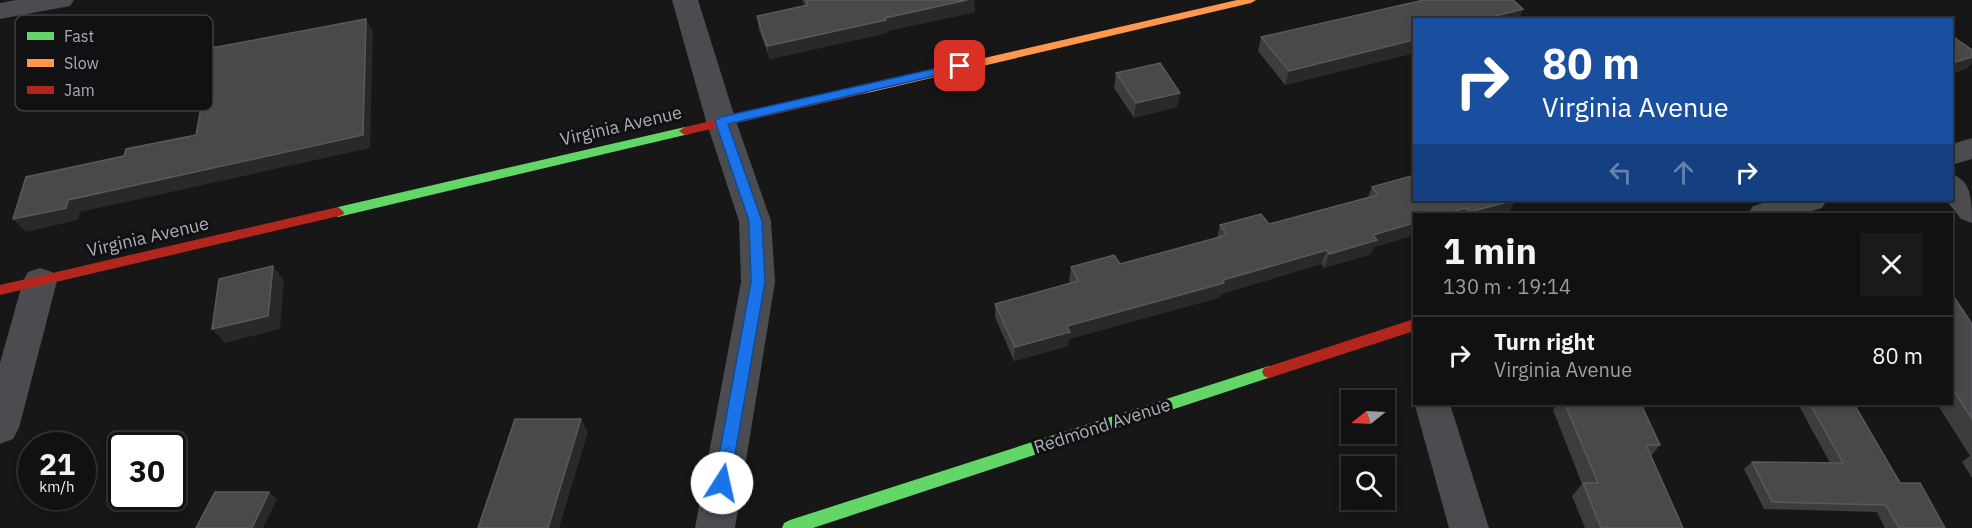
<!DOCTYPE html>
<meta charset="utf-8">
<style>
:root{--surface:#111;--page:#1a1a1a;--text:#f1f3f6;--muted:#9c9d9f;--line:#303131}
body{margin:0;font-family:"IBM Plex Sans",sans-serif;background:var(--page);color:var(--text);height:100vh;display:flex;flex-direction:column;font-size:22px;white-space:nowrap}
*{box-sizing:border-box;margin:0}
p{font-size:20px;color:var(--muted)}
.icon{flex:none;width:33px;height:33px;fill:none;stroke:currentColor;stroke-width:2;stroke-linecap:round;stroke-linejoin:round}
.map{position:relative;flex:1;overflow:hidden}
.sheet{position:absolute;left:1413px;top:213px;width:540px;height:192px;display:flex;flex-direction:column;background:var(--surface);border-radius:0px;box-shadow:0 3px 9px #0003,0 0 0 2px var(--line)}
.sheet>*{flex:none}
.banner{position:absolute;left:1413px;top:18px;width:540px;height:183px;border-radius:0px;box-shadow:0 3px 9px #0003,0 0 0 2px var(--line);background:#1a4fa0;color:#fff;overflow:hidden}
.needle{width:39px;rotate:252deg}
.controls{position:absolute;left:1341px;top:390px;display:grid;gap:12px}
.controls a{display:grid;place-items:center;width:54px;height:54px;border-radius:0px;background:var(--surface);box-shadow:0 3px 9px #0003,0 0 0 2px var(--line);font-size:30px}
.speed{position:absolute;left:18px;top:432px;display:flex;gap:12px;font-size:30px;font-weight:700;text-align:center}
.speed>*{display:grid;place-content:center;width:78px;height:78px;border-radius:50%;background:var(--surface);box-shadow:0 3px 9px #0003,0 0 0 2px var(--line);line-height:1}
.speed small{font-size:15px;font-weight:400}
.speed .limit{border:3px solid #111;border-radius:9px;background:#fff;color:#111}
.pin{position:absolute;display:grid;place-items:center;width:51px;height:51px;color:#fff;margin:-26px;border-radius:12px;box-shadow:0 3px 9px #0006}
.me{position:absolute;width:66px;margin:-33px;rotate:10deg;stroke-linejoin:round;filter:drop-shadow(0 0 4px #0008)}
.turn{display:flex;align-items:center;gap:21px;height:126px;padding:0 30px;font-size:27px}
.turn .icon{width:78px;height:78px;stroke-width:2.5}
.turn b{display:block;font-size:42px;line-height:51px}
.lanes{display:flex;align-items:center;height:57px;padding:0 30px;background:#0003;justify-content:center;gap:30px;direction:ltr}
.lanes .off{opacity:.35}
.round{display:grid;place-items:center;flex:none;width:63px;height:63px;border-radius:0px;background:var(--page)}
.overview{display:flex;align-items:center;justify-content:space-between;height:102px;padding:0 30px}
h1{font-size:36px;font-weight:800;line-height:45px}
ul{padding:0;list-style:none}
li{display:flex;align-items:center;gap:18px;height:78px;padding:0 30px;border-top:2px solid var(--line)}
li div{flex:1}
li b{display:block;font-size:22px}
li em{font-style:normal}
.map>svg:first-child{display:block}
.lines{fill:none;stroke-linecap:round;stroke-linejoin:round}
.street{fill:#4b4c50;fill-rule:evenodd}
.fast{fill:#63d668;fill-rule:evenodd}
.slow{fill:#ff974d;fill-rule:evenodd}
.jam{fill:#b3261e;fill-rule:evenodd}
.wall{fill:#3d3d3f}
.shaded-wall{fill:#29292a}
.building{fill:#49494c;stroke:#58595d;stroke-width:1.5}
.route{fill:#1a73e8;stroke:#114b97;stroke-width:1.5}
.labels{text-anchor:middle;stroke-width:6;stroke-linejoin:round;paint-order:stroke}
.street-label{font-size:18px;fill:#a8adb8;stroke:#111113}
.key{fill:#111113;stroke:#3e4045;stroke-width:1.5}
.key-label{font-size:16px;fill:#a8adb8}
</style>
<div class="map">
<svg width="1972" height="528" viewBox="0 0 1972 528">
<rect width="100%" height="100%" fill="#171717"/>
<g class="lines">
<path class="street" d="M16 0H74L70 6 0 19V3Z
M672 0H698L736 121 771 221 775 282 735 528H695L741 282 739 221 706 121Z
M1972 138V159L1952 165V144Z
M1952 174C1972 181 1972 201 1972 223L1961 219 1946 200H1952Z
M1774 200H1827L1822 208 1801 214H1748L1753 206Z
M40 268 52 272 57 281 19 428 13 439 0 444V363L23 281 28 272Z
M1414 402 1450 404 1489 528H1449Z"/>
<path class="fast" d="M685 127 691 131 689 134 338 217 332 212 338 207Z
M1269 366 1274 368 1276 372 1274 376 813 528H782L784 523 790 520Z"/>
<path class="slow" d="M1237 0H1256L1251 3 863 94 857 90 863 86Z"/>
<path class="jam" d="M863 86 869 90 867 93 685 135 679 131 685 127Z
M338 207 344 212 343 215 0 295V285Z
M1414 319V331L1269 378 1264 376 1262 372 1264 368Z"/>
</g>
<path class="wall" d="M802 0H974L975 12 887 31V33L770 59 759 30 757 16 805 6Z
M1424 0H1513L1523 9 1518 20H1414V53L1285 85 1258 51 1261 37Z
M1116 73 1180 93 1177 107 1134 118 1114 88Z
M1372 187 1414 200H1515L1508 214H1414V235L1374 247 1371 254 1324 268 1321 264 1221 294V297L1069 339 1068 346 1014 361 995 317V304L1070 283 1069 281 1071 267 1120 264 1217 238 1220 225 1269 224 1368 197Z
M1952 294 1972 324V478L1962 462 1970 456 1937 404H1952Z
M1558 404H1641L1660 445 1651 456 1683 528H1585L1572 496 1582 484 1553 410Z
M1798 404H1854L1900 483 1945 528H1885L1877 512 1764 509 1744 469 1752 462 1830 463Z"/>
<path class="shaded-wall" d="M967 0H974L975 12 887 31V33L770 59 767 46 885 18Z
M1523 9 1518 20H1479Z
M366 19 373 32 370 148 80 212 78 220 26 232 13 219 68 200 363 135Z
M1414 40V53L1285 85 1289 71Z
M1972 57V63L1966 69 1952 74V63Z
M1180 93 1177 107 1134 118 1136 103Z
M1515 200 1508 214H1469L1470 212Z
M1466 208 1463 214H1444Z
M1414 223V235L1374 247 1371 254 1324 268 1329 254 1373 235Z
M1327 250 1321 264 1221 294V297L1069 339 1068 346 1014 361 1015 347 1067 326Z
M273 266 284 280 280 329 225 343 212 329Z
M581 419 588 432 559 528H548Z
M269 492 277 499 263 528H252Z"/>
<path class="building" d="M806 0H967L885 18 886 20 767 46 757 16 808 5Z
M1424 0H1513L1523 9 1479 20H1414V40L1289 71 1261 37Z
M366 19 363 135 68 200 66 208 13 219 26 177 124 156 126 149 196 135 212 48Z
M1952 36 1972 50V57L1952 63Z
M1160 63 1180 93 1136 103 1116 73Z
M1411 176 1414 180V200H1515L1470 212 1466 208 1444 214H1414V223L1373 235 1377 240 1329 254 1327 250 1223 280 1224 283 1067 326 1070 332 1015 347 995 304 1078 281 1071 267 1114 255 1120 264 1227 235 1220 225 1261 214 1269 224 1378 195 1372 187Z
M273 266 268 316 212 329 219 279Z
M1952 294 1972 324V419L1952 388Z
M1565 404H1641L1660 445H1646L1683 528H1601L1583 483H1598Z
M1810 404H1854L1900 483H1920L1945 528H1899L1886 505 1772 502 1752 462 1843 463Z
M515 419H581L548 528H478Z
M215 492H269L252 528H196Z"/>
<path class="route" d="M960 63 966 66 964 69 728 124 762 221 765 282 730 483 728 488 722 490 717 488 714 483 751 282 749 221 715 121 721 117Z"/>
<g class="labels">
<g class="street-label">
<text transform="translate(621 126) rotate(-13)" y="6">Virginia Avenue</text>
<text transform="translate(148 237) rotate(-13)" y="6">Virginia Avenue</text>
<text transform="translate(1102 426) rotate(-18)" y="6">Redmond Avenue</text>
</g>
</g>
<rect x="15" y="15" width="198" height="96" rx="9" class="key"/>
<rect x="27" y="32" width="27" height="8" fill="#63d668"/>
<rect x="27" y="59" width="27" height="8" fill="#ff974d"/>
<rect x="27" y="86" width="27" height="8" fill="#b3261e"/>
<g class="key-label">
<text x="64" y="42">Fast</text>
<text x="64" y="69">Slow</text>
<text x="64" y="96">Jam</text>
</g>
</svg>
<div class="controls">
<a><svg class="needle" viewBox="-14 -14 28 28"><path d="M0-13l5 13h-10z" fill="#e53935"/><path d="M0 13l5-13h-10z" fill="#9c9d9f"/></svg></a>
<a><svg class="icon" aria-label="search" viewBox="0 0 24 24"><circle cx="10" cy="10" r="6"/><path d="M15 15l6 6"/></svg></a>
</div>
<div class="speed"><div>21<small>km/h</small></div><div class="limit">30</div></div>
<div class="pin" style="left:960px;top:66px;background:#d93025"><svg class="icon" aria-label="arrive" viewBox="0 0 24 24"><path d="M6 21V4h12l-3 4 3 4H6"/></svg></div>
<svg class="me" style="left:722px;top:483px" viewBox="-20 -20 40 40"><circle r="19" fill="#fff"/><path d="M0-13L10 11 0 6-10 11z" fill="#1a73e8"/></svg>
<div class="banner">
<div class="turn"><svg class="icon" aria-label="right" viewBox="0 0 24 24"><path d="M7 20v-9h11M14 6l5 5-5 5"/></svg><div><b>80 m</b>Virginia Avenue</div></div>
<div class="lanes"><svg class="icon off" aria-label="left" viewBox="0 0 24 24"><path d="M17 20v-9H6M10 6l-5 5 5 5"/></svg><svg class="icon off" aria-label="ahead" viewBox="0 0 24 24"><path d="M12 20V5M6 11l6-6 6 6"/></svg><svg class="icon" aria-label="right" viewBox="0 0 24 24"><path d="M7 20v-9h11M14 6l5 5-5 5"/></svg></div>
</div>
<section class="sheet">
<div class="overview"><div><h1>1 min</h1><p>130 m · 19:14</p></div><a class="round"><svg class="icon" aria-label="close" viewBox="0 0 24 24"><path d="M6 6l12 12M18 6L6 18"/></svg></a></div>
<ul>
<li><svg class="icon" aria-label="right" viewBox="0 0 24 24"><path d="M7 20v-9h11M14 6l5 5-5 5"/></svg><div><b>Turn right</b><p>Virginia Avenue</p></div><em>80 m</em></li>
</ul>
</section>
</div>
